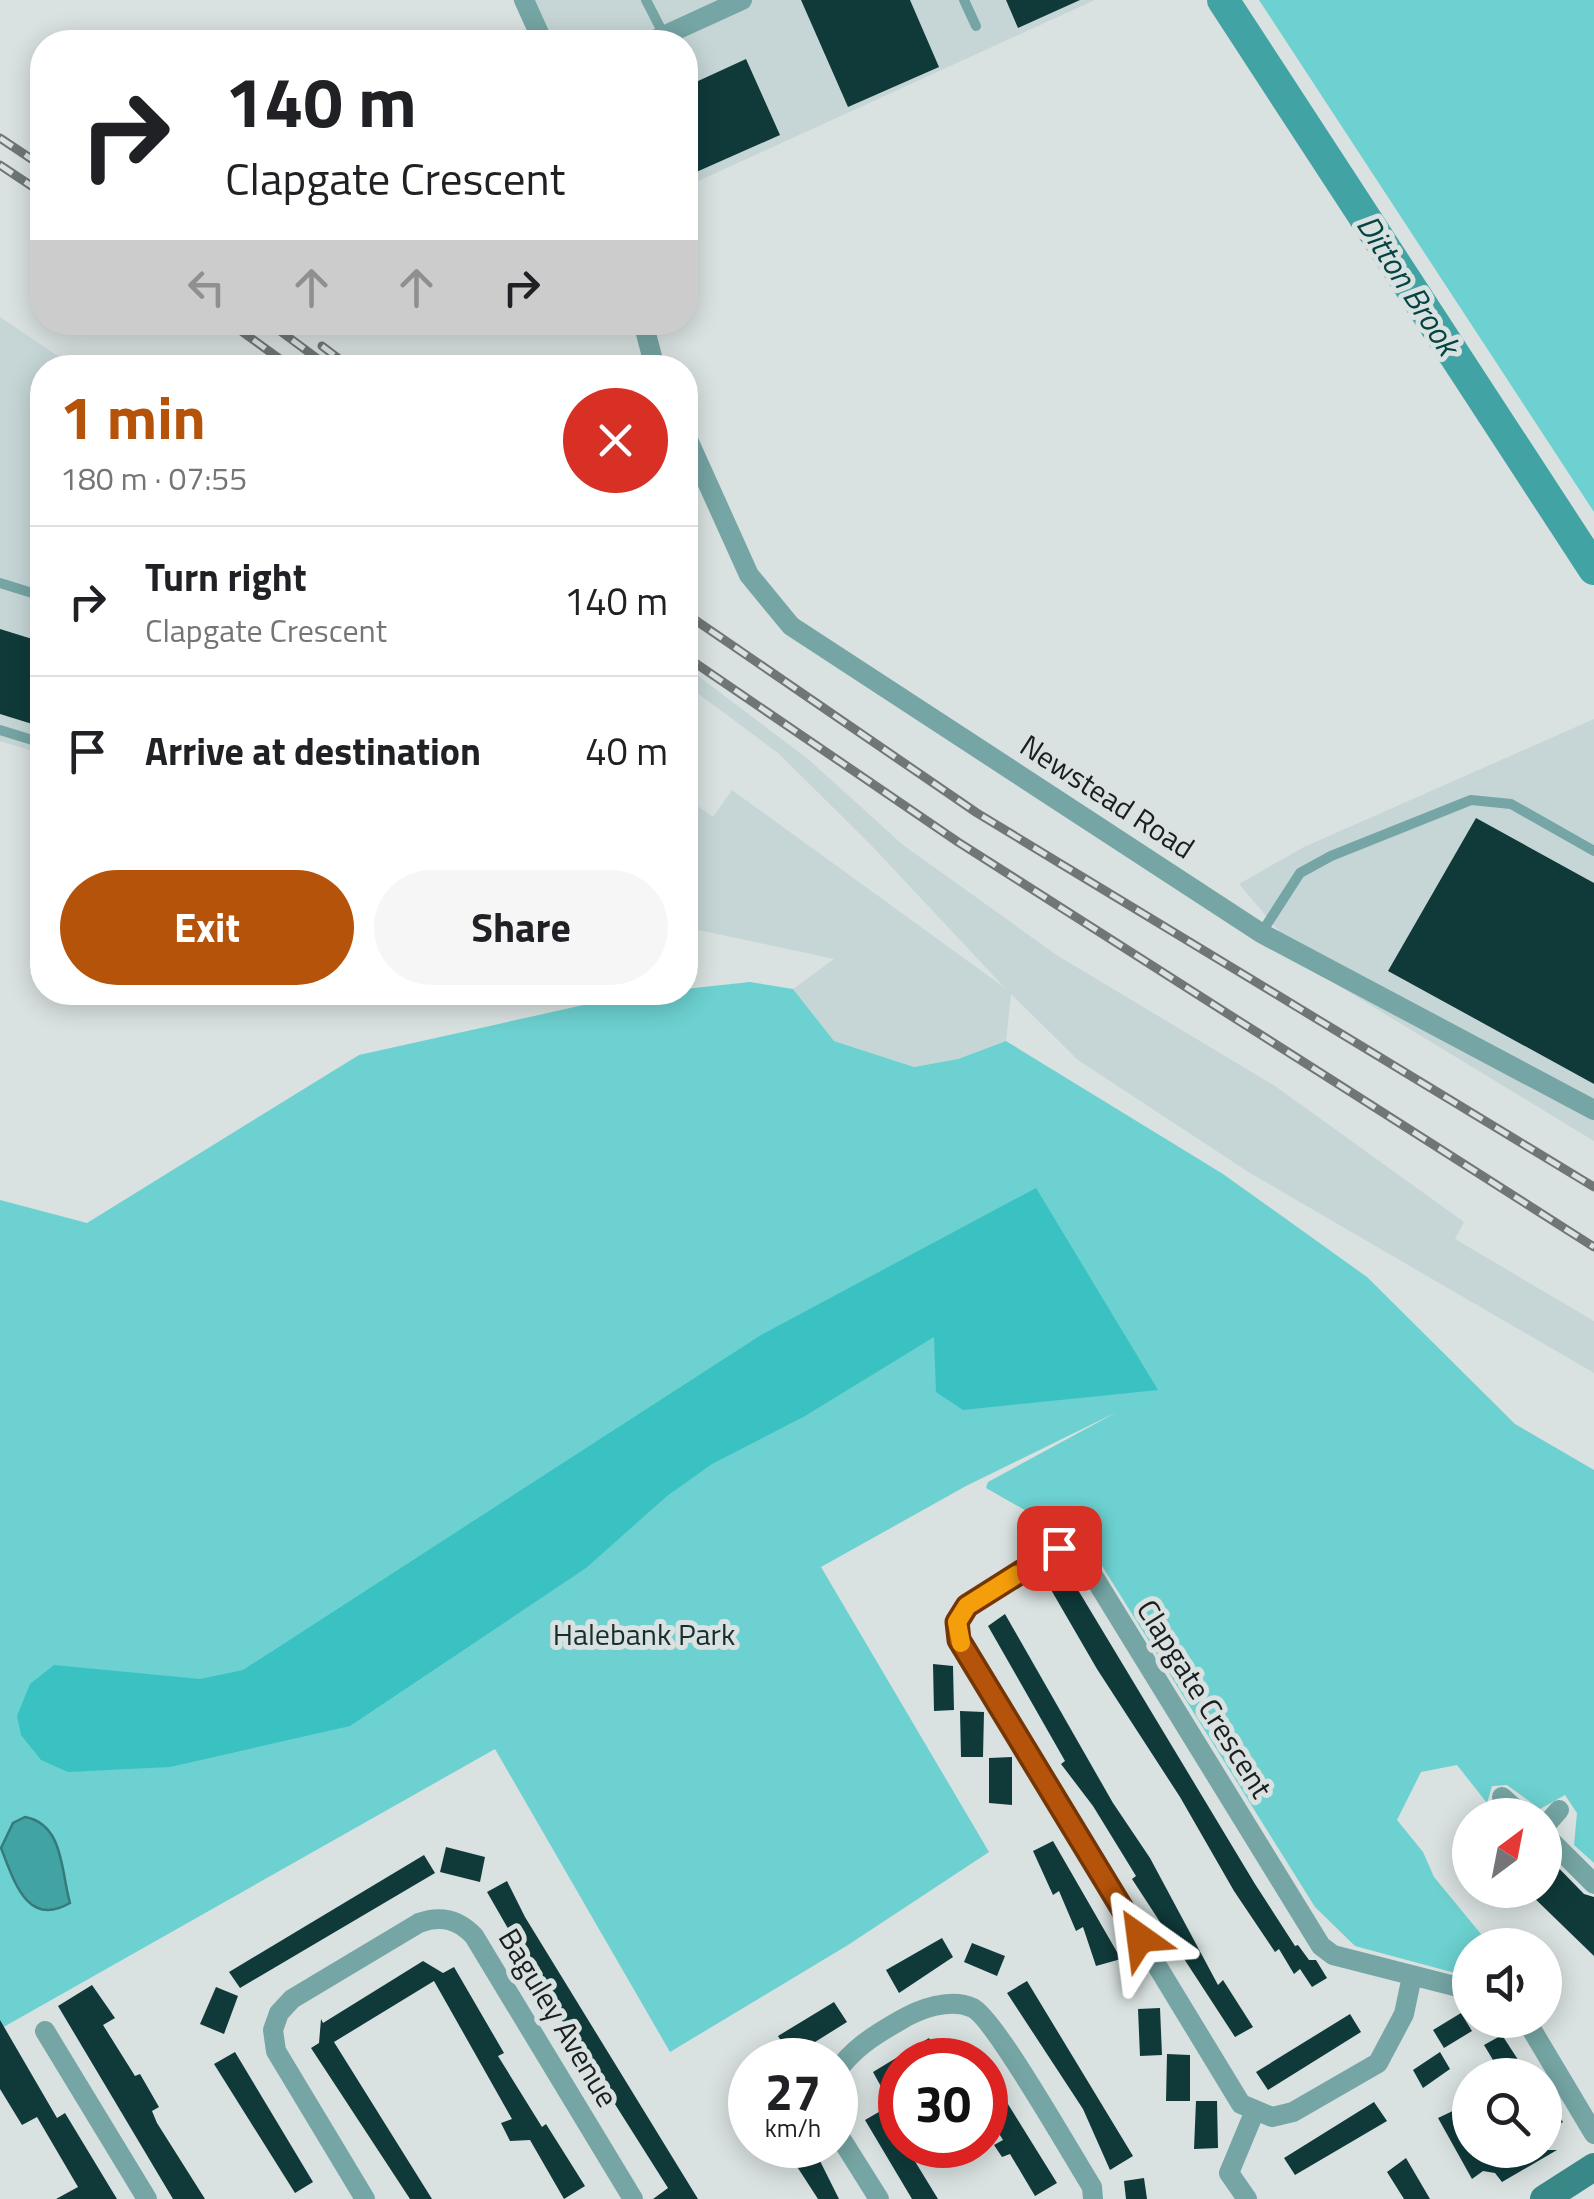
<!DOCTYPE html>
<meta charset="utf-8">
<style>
:root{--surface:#fff;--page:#f6f6f6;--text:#202124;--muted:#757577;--line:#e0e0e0;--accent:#b45309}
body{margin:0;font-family:"Titillium Web",sans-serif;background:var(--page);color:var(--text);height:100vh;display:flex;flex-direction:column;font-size:38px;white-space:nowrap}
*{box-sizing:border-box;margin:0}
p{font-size:32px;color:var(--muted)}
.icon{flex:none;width:55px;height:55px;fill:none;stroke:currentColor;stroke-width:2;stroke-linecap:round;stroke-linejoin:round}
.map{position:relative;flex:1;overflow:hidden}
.sheet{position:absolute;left:30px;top:355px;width:668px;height:650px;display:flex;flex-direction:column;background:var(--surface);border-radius:40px;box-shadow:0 5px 25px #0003}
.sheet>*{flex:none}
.hud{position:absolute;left:30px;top:30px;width:668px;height:305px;border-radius:40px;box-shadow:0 5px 25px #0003;background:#fff;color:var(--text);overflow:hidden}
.needle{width:65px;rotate:32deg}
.fabs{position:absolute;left:1452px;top:1798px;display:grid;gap:20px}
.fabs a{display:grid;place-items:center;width:110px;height:110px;border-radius:50%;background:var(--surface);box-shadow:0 5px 25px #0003;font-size:50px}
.speed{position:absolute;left:728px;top:2038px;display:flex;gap:20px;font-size:50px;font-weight:700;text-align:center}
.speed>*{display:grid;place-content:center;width:130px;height:130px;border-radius:50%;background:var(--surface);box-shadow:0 5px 25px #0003;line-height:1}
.speed small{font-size:25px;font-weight:400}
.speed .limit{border:15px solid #d22;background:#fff;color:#111}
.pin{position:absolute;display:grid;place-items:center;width:85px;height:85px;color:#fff;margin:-42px;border-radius:20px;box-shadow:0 5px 15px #0006}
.me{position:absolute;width:110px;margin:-55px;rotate:329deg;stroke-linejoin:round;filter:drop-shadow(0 0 8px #0008)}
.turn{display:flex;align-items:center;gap:35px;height:210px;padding:0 30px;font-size:45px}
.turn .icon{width:130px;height:130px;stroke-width:2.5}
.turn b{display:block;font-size:70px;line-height:85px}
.lanes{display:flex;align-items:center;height:95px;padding:0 30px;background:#0003;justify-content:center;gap:50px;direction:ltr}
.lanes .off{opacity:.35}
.round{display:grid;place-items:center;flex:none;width:105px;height:105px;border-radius:52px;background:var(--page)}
.overview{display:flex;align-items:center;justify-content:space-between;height:170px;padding:0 30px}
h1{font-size:60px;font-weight:700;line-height:75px;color:var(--accent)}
.action{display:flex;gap:20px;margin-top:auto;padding:20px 30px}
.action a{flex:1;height:115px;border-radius:60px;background:var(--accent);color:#fff;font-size:40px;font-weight:700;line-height:115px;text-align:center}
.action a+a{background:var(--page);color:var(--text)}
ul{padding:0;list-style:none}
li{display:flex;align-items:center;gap:30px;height:150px;padding:0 30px;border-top:2px solid var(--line)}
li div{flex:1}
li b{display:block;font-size:38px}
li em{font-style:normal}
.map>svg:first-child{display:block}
.built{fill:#c6d6d6}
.green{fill:#6cd1d0}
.forest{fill:#3ac2c2}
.water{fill:#41a3a3;stroke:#367b7b;stroke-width:2.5}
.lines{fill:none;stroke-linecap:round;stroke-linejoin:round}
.river{stroke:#41a3a3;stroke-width:32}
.building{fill:#103a3a}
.lane{stroke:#75a5a4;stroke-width:10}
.street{stroke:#75a5a4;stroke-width:20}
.secondary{stroke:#388887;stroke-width:28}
.rail-casing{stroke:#707575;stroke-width:9}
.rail{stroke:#d9e1e1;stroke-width:5;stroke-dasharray:15;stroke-linecap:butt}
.route-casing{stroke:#753606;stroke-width:25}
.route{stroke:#b45309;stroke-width:18}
.slow{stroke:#f59e0b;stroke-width:18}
.labels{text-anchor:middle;stroke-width:10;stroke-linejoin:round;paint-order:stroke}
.street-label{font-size:30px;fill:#1b1e1e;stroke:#d9e1e1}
.park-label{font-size:30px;fill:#172e2e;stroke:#d9e1e1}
.water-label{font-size:32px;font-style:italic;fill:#064444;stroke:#d9e1e1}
</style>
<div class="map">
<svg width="1594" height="2199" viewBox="0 0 1594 2199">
<rect width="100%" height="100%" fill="#d9e1e1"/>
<path class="built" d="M513 0H1095L685 187V42H534Z
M0 317 74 367 42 368V754L0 741Z
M685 666 808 759 903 845 1058 956 1275 1086 1464 1222 1455 1239 1594 1321V1373L1250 1173 1078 1060 1011 994 1006 1041 958 1059 914 1067 834 1041 793 989 834 959 685 927V797L713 817 732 790 1005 988 871 845 778 753 685 684Z
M1594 719V1141L1311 969 1239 884 1304 847Z"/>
<path class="green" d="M1259 0H1594V512Z
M750 982 793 989 834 1041 914 1067 958 1059 1006 1041 1223 1174 1367 1277 1515 1424 1594 1470V1863L1574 1845 1577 1813 1565 1795 1540 1809 1507 1785 1492 1786 1487 1803 1457 1765 1421 1772 1397 1820 1423 1852 1434 1877 1490 1945H1470V1977L1355 1946 1315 1907 1084 1537 1060 1530 986 1488 988 1482 1117 1412 966 1486 821 1567 989 1852 848 1945 670 2052 495 1749 0 2029V1200L87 1223 359 1055 633 994 685 992V989Z"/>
<path class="forest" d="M1036 1188 1158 1390 963 1410 936 1392 934 1337 805 1416 712 1464 667 1496 586 1568 350 1726 170 1767 68 1772 41 1760 21 1735 17 1716 30 1684 54 1665 200 1679 243 1670 761 1335Z"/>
<path class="water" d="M25 1817C64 1824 61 1872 70 1903 27 1928 14 1881 1 1848L13 1823Z"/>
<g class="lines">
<path class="river" d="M1223 0 1594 569"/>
</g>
<path class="building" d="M801 0H910L939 67 848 107Z
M1006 0H1080L1018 28Z
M746 59 780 135 685 177V87Z
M0 629 42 642V727L0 714Z
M1476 818 1594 883V1084L1388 971Z
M1069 1575 1255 1884 1295 1946 1298 1945 1309 1960H1316L1327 1978 1312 1987 1300 1969 1294 1974 1279 1949 1275 1952 1234 1891 1180 1797 1097 1669 1050 1588Z
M1005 1614 1113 1803 1150 1858 1218 1985 1223 1980 1253 2027 1235 2037 1132 1879 1136 1876 1093 1806 1061 1764 1065 1761 988 1626Z
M933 1664 953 1666 954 1710 934 1711Z
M960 1711 984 1712 983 1757H961Z
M1012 1757V1805L989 1803V1758Z
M1053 1841 1121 1959 1096 1966 1083 1927 1076 1931 1059 1891 1053 1895 1033 1851Z
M446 1847 485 1857 480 1882 440 1872Z
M1545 1854 1584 1894 1594 1897V1956L1526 1890H1545Z
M424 1855 435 1873 240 1988 229 1972Z
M507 1881 525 1917 698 2199H653L668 2188 551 2003 487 1892Z
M942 1938 953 1957 899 1993 886 1970Z
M972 1943 1005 1956 997 1976 964 1962Z
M423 1961 443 1973 454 1967 504 2053 498 2056 542 2127 546 2124 585 2186 564 2199 530 2140 510 2141 501 2123 512 2119 434 1981 334 2042 432 2199H410L311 2048 319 2043 321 2019 323 2023Z
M1027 1981 1133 2156 1110 2170 1083 2109 1007 1993Z
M92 1985 115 2018 103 2025 135 2076 140 2074 159 2107 152 2111 157 2123 205 2199H173L58 2006Z
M216 1987 238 1996 224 2034 200 2024Z
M834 2002 847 2022 791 2057 778 2036Z
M1160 2008 1162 2055 1140 2056 1138 2009Z
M1461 2013 1472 2031 1444 2048 1433 2030Z
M1350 2014 1361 2032 1268 2090 1256 2072Z
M0 2020 57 2118 65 2113 117 2199H56L78 2187 37 2117 22 2125 0 2089Z
M1502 2035 1528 2075H1502L1484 2045Z
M929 2038 942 2060H900V2083L884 2092 873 2072Z
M235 2052 313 2182 295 2193 214 2064Z
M1440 2052 1450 2069 1423 2088 1413 2070Z
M1167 2054 1190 2055V2101H1166Z
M985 2067 1057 2183 1035 2196 1010 2154 1002 2157 994 2145 1003 2140 985 2111Z
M1545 2094 1563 2122 1545 2134Z
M1196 2101H1217L1218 2148 1194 2149Z
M1374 2102 1387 2121 1295 2175 1284 2158Z
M1459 2108 1470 2126V2150H1485L1492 2162 1510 2150H1557L1502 2182 1495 2173 1483 2171 1472 2179 1438 2118Z
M884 2109 900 2136V2145H905L938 2199H912L865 2120Z
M783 2145H812L839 2199H818Z
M1406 2158 1430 2199H1404L1387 2172Z
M1144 2178 1147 2199H1126L1124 2181Z"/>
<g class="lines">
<path class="lane" d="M646 0 664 35
M964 0 976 26
M0 583 42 596
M0 730 42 743
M1262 932 1300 873 1331 856 1471 800 1511 804 1594 851"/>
<path class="street" d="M524 0 543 42
M650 42 742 0
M643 322 655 368
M685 433 749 575 791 626 1261 933 1594 1110
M1502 1797 1522 1815
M1545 1826 1559 1810
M1545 1835 1594 1884
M1412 1976 1404 2014 1378 2063 1293 2112 1272 2117 1241 2104 959 1640 957 1622 967 1606 1059 1548 1081 1556 1321 1946 1333 1955 1470 1990
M1526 2020 1594 2134
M45 2031 147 2199
M835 2074C852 2049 873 2036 899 2021 919 2009 950 1997 973 2008 995 2019 1073 2157 1092 2187L1093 2199
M835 2129 879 2199
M365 2199 276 2051 273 2030 279 2013 292 1999 419 1923C441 1915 458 1919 474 1936L633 2199
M1247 2199 1229 2173 1254 2113"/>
<path class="secondary" d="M1544 2199 1594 2167"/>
<defs>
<path id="rail" d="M0 138 42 166
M0 165 42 193
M229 322 292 368
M268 322 330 368
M322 346 351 368
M685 613 977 813 1594 1187
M685 656 958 842 1594 1247"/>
</defs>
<use href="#rail" class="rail-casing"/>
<use href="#rail" class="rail"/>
</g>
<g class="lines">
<defs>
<path id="route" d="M1059 1548 967 1606 957 1622 959 1640 1140 1938"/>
</defs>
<use href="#route" class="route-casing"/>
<use href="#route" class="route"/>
<path class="slow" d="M961 1643 957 1622 967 1606 1016 1575"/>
</g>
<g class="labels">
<g class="street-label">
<text transform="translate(1107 797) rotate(33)" y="10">Newstead Road</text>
<text transform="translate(1204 1699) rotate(58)" y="10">Clapgate Crescent</text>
<text transform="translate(558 2018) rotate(59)" y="10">Baguley Avenue</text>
</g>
<g class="park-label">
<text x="644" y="1645">Halebank Park</text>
</g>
<g class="water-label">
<text transform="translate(1408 285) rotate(57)" y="11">Ditton Brook</text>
</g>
</g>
</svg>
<div class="fabs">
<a><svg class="needle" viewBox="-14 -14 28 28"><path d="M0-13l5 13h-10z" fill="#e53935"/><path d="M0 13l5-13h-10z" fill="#757577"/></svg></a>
<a><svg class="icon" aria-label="sound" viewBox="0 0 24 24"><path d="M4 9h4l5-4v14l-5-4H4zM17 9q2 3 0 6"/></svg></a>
<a><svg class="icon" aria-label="search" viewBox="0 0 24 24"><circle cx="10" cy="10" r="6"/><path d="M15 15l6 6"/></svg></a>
</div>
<div class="speed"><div>27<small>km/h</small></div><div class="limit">30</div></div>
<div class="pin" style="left:1059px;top:1548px;background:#d93025"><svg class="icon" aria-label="arrive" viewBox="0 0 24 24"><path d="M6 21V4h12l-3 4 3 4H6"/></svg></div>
<svg class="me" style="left:1140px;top:1938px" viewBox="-20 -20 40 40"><path d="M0-17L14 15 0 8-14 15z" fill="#b45309" stroke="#fff" stroke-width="4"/></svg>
<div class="hud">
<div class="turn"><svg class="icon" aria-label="right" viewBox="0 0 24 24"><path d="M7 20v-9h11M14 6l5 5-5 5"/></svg><div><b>140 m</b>Clapgate Crescent</div></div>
<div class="lanes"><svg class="icon off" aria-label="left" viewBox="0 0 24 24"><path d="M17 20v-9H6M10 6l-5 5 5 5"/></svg><svg class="icon off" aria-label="ahead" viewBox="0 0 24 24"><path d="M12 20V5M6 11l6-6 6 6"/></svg><svg class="icon off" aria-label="ahead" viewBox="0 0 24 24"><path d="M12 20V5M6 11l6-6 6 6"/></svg><svg class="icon" aria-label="right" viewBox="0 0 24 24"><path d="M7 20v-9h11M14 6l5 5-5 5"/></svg></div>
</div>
<section class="sheet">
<div class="overview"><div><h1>1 min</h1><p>180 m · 07:55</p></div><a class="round" style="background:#d93025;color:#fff"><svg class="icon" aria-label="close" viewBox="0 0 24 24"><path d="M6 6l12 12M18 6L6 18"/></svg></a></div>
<ul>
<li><svg class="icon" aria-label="right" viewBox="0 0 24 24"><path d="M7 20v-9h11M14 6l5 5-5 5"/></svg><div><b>Turn right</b><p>Clapgate Crescent</p></div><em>140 m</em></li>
<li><svg class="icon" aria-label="arrive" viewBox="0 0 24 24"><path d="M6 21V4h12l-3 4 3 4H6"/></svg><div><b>Arrive at destination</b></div><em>40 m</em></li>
</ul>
<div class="action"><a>Exit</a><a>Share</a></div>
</section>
</div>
